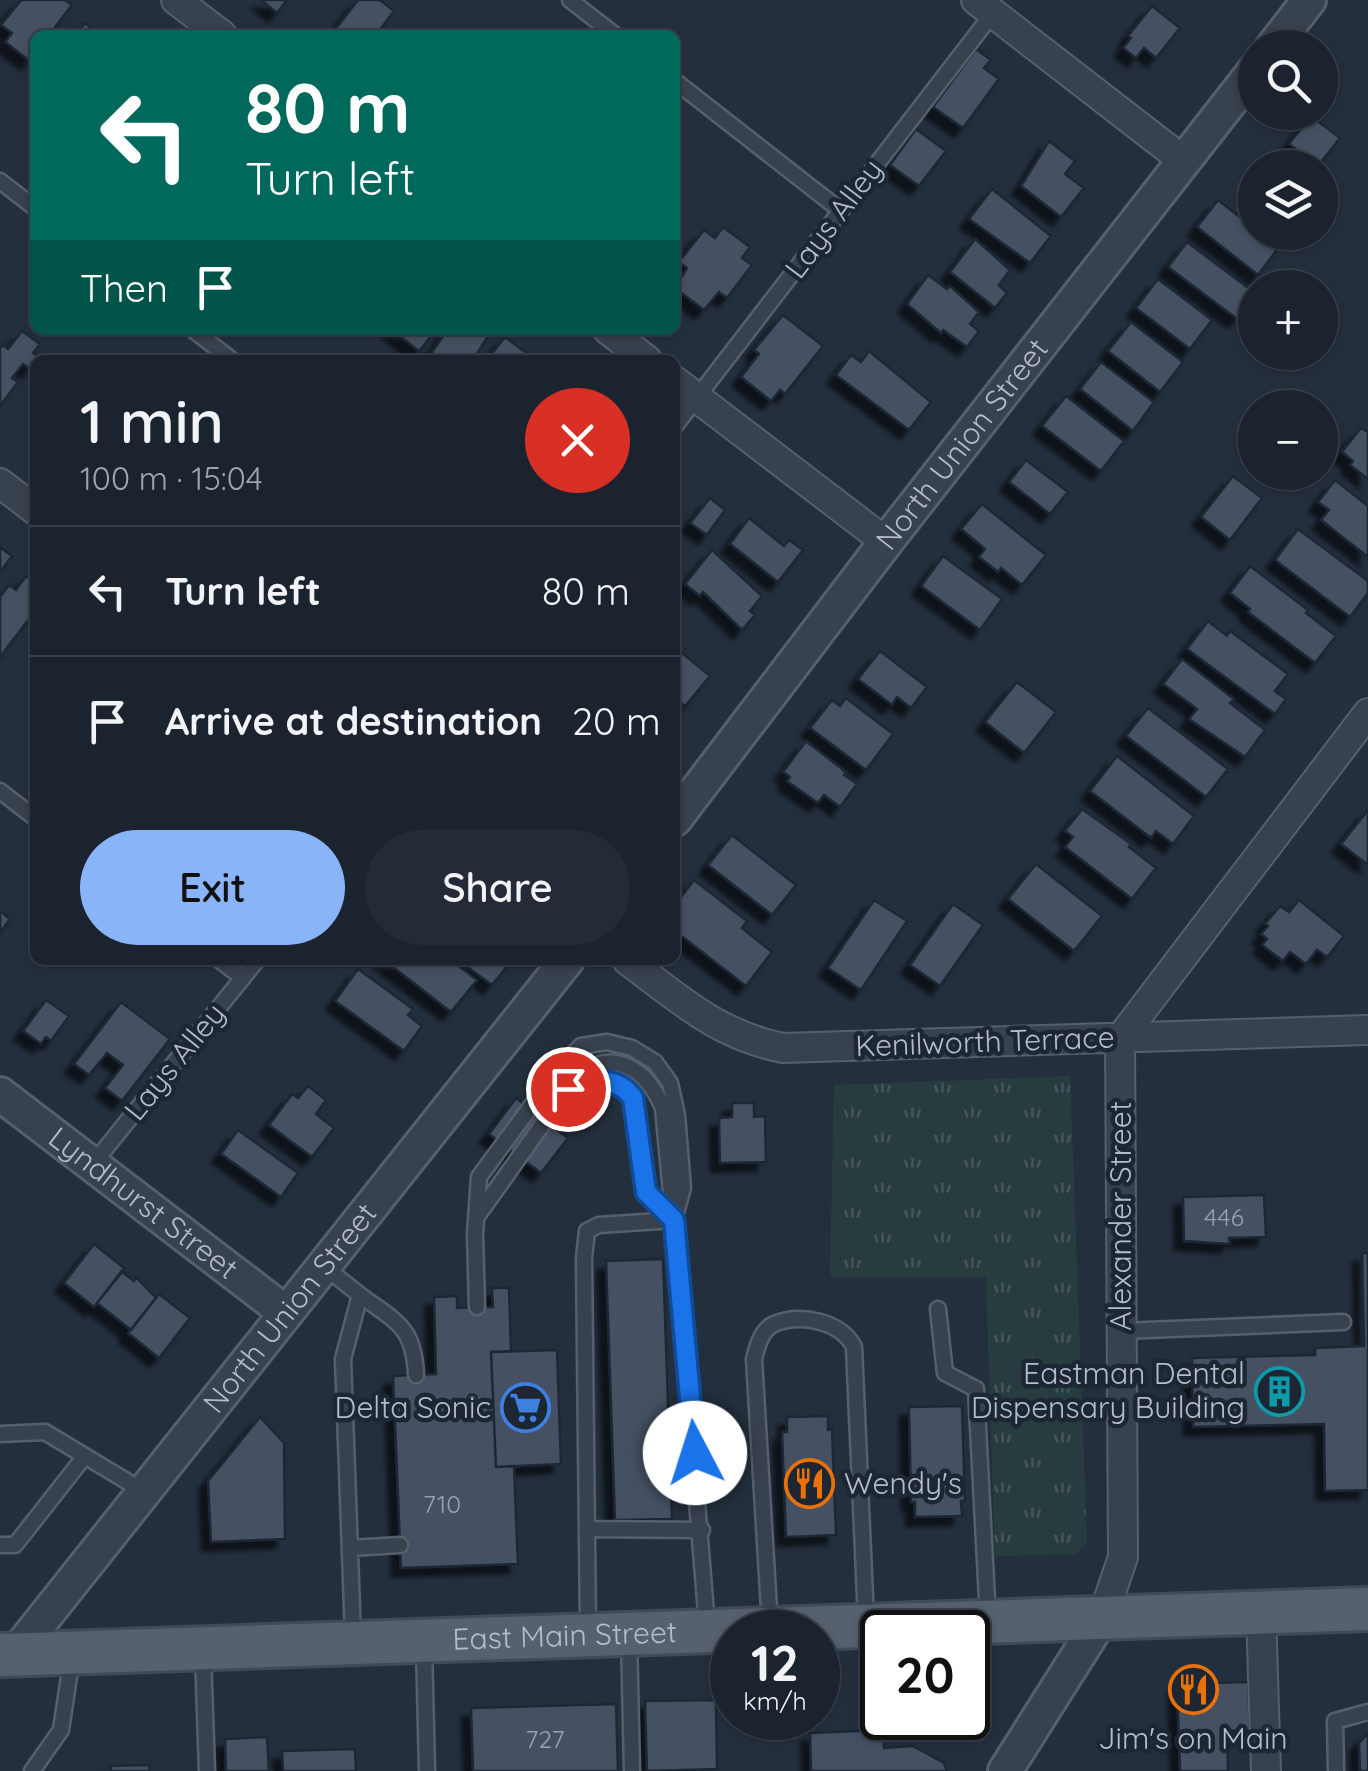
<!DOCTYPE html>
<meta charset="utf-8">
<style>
:root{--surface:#1b232e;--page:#242b36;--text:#f1f3f6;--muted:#a0a4aa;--line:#39404a;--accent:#8ab4f8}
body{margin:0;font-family:Quicksand,sans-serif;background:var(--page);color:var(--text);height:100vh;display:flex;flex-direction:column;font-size:38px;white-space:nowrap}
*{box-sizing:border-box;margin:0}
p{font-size:32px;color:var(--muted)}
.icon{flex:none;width:55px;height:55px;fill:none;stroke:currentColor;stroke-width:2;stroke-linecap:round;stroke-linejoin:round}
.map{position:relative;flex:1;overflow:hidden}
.sheet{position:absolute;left:30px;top:355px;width:650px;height:610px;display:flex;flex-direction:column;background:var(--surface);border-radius:15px;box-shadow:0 2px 8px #0004,0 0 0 2px var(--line)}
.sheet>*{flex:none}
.guide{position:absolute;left:30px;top:30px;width:650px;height:305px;border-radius:15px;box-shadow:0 2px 8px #0004,0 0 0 2px var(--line);background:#00695c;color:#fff;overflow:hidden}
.tools{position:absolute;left:1238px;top:30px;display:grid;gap:20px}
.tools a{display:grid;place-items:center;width:100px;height:100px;border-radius:50%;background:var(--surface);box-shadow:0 2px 8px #0004,0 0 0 2px var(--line);font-size:50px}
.speed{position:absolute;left:710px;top:1610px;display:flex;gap:20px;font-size:50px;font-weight:700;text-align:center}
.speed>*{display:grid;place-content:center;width:130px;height:130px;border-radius:50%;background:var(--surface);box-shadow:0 2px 8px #0004,0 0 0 2px var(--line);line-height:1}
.speed small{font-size:25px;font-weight:400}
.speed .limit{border:5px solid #111;border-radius:15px;background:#fff;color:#111}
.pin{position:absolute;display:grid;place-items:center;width:85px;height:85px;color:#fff;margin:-42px;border:5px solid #fff;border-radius:50%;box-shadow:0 2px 10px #0007}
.me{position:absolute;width:110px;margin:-55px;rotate:355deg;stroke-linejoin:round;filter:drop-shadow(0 0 8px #0008)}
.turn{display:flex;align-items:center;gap:35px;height:210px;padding:0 50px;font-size:45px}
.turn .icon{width:130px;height:130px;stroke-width:2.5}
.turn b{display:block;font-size:70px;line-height:85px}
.then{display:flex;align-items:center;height:95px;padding:0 50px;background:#0003;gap:20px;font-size:38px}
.round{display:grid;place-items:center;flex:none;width:105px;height:105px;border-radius:52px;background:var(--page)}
.headline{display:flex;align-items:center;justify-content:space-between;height:170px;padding:0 50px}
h1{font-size:60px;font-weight:600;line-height:75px}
.action{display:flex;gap:20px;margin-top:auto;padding:20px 50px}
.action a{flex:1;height:115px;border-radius:60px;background:var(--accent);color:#111;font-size:40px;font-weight:600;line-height:115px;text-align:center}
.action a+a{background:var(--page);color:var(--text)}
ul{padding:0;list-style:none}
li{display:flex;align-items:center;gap:30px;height:130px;padding:0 50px;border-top:2px solid var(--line)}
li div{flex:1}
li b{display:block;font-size:38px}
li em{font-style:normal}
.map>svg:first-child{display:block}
.grass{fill:url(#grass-tufts)}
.building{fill:#455162;stroke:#1f2835;stroke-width:2.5;filter:url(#shadow)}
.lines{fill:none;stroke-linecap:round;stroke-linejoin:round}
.service-casing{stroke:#565f6c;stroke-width:19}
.minor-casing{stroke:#565f6c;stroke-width:32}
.tertiary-casing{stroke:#565f6c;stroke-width:38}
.primary-casing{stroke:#414a57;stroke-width:48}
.service{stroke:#38414e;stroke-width:14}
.minor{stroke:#38414e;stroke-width:28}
.tertiary{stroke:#38414e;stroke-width:32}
.primary{stroke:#56606e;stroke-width:42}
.route-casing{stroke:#114b97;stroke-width:25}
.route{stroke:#1a73e8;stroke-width:18}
.labels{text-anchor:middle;stroke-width:9;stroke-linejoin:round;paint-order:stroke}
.number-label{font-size:25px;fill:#98a1af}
.street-label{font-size:30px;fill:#b4bcc9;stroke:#1d2633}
.poi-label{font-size:30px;fill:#b4bcc9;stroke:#1d2633;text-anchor:end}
</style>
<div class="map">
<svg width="1368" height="1771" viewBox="0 0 1368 1771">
<defs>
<pattern id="grass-tufts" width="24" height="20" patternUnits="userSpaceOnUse" patternTransform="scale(2.5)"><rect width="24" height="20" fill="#263c3f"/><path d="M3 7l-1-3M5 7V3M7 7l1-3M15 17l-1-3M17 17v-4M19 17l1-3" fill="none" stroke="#435659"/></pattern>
<filter id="shadow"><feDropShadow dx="-9" dy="9" stdDeviation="2.5" flood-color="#0009"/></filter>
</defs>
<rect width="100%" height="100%" fill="#242f3e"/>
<path class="grass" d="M1070 1076 1087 1542 1076 1554 995 1556 986 1277H830L834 1085Z"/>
<path class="building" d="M21 0H65L72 5 49 35H35V54L30 61 5 42 12 33 1 25Z
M261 0H287L277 13Z
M358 0H380L394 11 376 35H331Z
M1152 6 1180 28 1156 58 1144 48 1136 58 1123 48 1131 38 1128 36Z
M85 23 100 35H76Z
M976 49 991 60 984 68 999 79 963 128 933 107Z
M1311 116 1340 138 1318 166 1289 144Z
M916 129 946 151 919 186 890 165Z
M1049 141 1075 161 1065 174 1084 188 1061 217 1021 186Z
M992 189 1051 236 1030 263 969 219Z
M1218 200 1255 229V232H1260L1279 247 1258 275 1197 227Z
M723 227 750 247 742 258 752 265 727 298 719 292 704 310 675 288 687 268 679 262 704 230 715 238Z
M975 239 1010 270 999 285 1007 293 995 308 950 272Z
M1187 242 1255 293 1237 319 1168 267Z
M928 275 947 289 950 286 979 312 970 324 979 331 967 347 943 330 941 333 907 304Z
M1158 279 1212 320 1190 349 1136 308Z
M783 315 823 346 785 394 780 390 771 401 741 377 759 354 754 350Z
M1131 322 1183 362 1160 392 1108 351Z
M392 330H436L419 351Z
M447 330H492L473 360H427Z
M22 331 40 344 33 353 39 357 30 369 23 364 12 378 18 382 0 406V348L3 345 8 349Z
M505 337 533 358 532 360H487Z
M869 351 931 402 909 430 836 375 851 355 861 362Z
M1101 362 1154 402 1133 431 1080 389Z
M1066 396 1124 441 1101 471 1042 426Z
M1361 428 1368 432V479L1350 465 1353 461 1342 452Z
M1026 460 1068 492 1050 514 1009 482Z
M1233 476 1262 498 1230 540 1201 517Z
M1335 480 1368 506V557L1321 520 1329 510 1318 502Z
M710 498 725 510 707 535 690 523Z
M982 504 1046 555 1022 585 1001 568 998 572 979 557 985 549 961 529Z
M749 518 784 546 789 540 803 550 778 582 730 544Z
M1298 529 1368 581V593L1350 617 1275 560Z
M0 547 12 556 0 572Z
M712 550 762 596 750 611 755 615 742 630 703 592 700 596 685 584Z
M943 556 1002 599 980 630 921 586Z
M1250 566 1308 610 1306 613 1336 636 1315 663 1248 612 1250 609 1230 593Z
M26 576 35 582V611L0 657V597L9 585 16 590Z
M1208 621 1227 636 1230 631 1288 674 1275 691 1286 699 1275 714 1187 649Z
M675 647 710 676 685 706 675 698Z
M880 651 927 687 911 708 897 697 892 705 858 679Z
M1182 659 1234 699 1230 703 1265 730 1245 757 1189 719 1197 709 1163 684Z
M1017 682 1056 712 1024 753 985 722Z
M846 698 893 734 866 770 810 728 832 700 840 706Z
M1148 708 1228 769 1206 797 1126 736Z
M806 741 846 772 844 775 857 784 840 807 824 795 818 803 787 781 790 777 783 772Z
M1117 756 1194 816 1173 844 1156 831 1151 838 1090 791Z
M1082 809 1131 844 1129 847 1156 868 1132 899 1065 847 1073 837 1065 831Z
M1368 810V865L1341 844Z
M732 835 796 885 772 915 708 865Z
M1036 864 1102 916 1074 951 1008 899Z
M694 880 747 921 742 928 772 952 746 986 675 931V905Z
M874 900 907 921 861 990 828 968Z
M1299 900 1344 936 1327 957 1317 950 1306 964 1290 952 1283 961 1262 945 1267 939 1261 934 1268 926 1265 924 1280 906 1289 912Z
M953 904 983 925 940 986 910 965Z
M0 911 10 919 0 933Z
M384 960H451L477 980 451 1012Z
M458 960H512L492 985Z
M358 969 413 1009 408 1015 422 1026 404 1051 335 1001Z
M46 1000 69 1016 51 1041 46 1037 41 1044 23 1031Z
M121 1002 170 1039 122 1101 105 1088 123 1065 107 1053 89 1075 74 1064Z
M308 1086 326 1100 316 1114 334 1128 312 1157 269 1125 292 1094 298 1098Z
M516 1098 568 1138 541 1173 489 1134Z
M732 1103H754V1117L765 1116 766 1162 720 1163 719 1118 732 1117Z
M238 1130 298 1173 281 1197 221 1154Z
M1264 1195 1266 1237 1229 1238 1230 1244 1184 1241 1183 1197Z
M94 1244 124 1268 94 1307 64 1283Z
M1362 1253H1368V1490L1325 1491 1324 1424 1193 1427 1192 1358 1315 1355V1348L1364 1346Z
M663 1259 672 1519 615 1520 606 1261Z
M122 1272 134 1281 136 1277 156 1298 131 1330 97 1303Z
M492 1288H509L511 1351 491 1352 496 1467 514 1466 518 1564 401 1568 393 1376 436 1374 434 1297 457 1296V1308L493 1307Z
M159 1294 190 1318 159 1358 128 1333Z
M557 1350 561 1464 496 1467 491 1352Z
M962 1406 965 1501H961L962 1516 915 1517V1502H911L909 1407Z
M828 1416V1430L832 1429 836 1535 786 1537 782 1432H787V1417Z
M260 1417 284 1443 285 1539 211 1542 208 1481Z
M1248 1682 1250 1730 1227 1731 1228 1771H1180L1177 1684Z
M716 1700 717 1769 647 1771 645 1701Z
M616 1704 618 1771H473L471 1708Z
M883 1730 884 1748 913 1746 944 1763 947 1771H811L810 1733Z
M1368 1733V1771H1360L1359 1743Z
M267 1737 269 1771H226L225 1739Z
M355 1749 356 1771H283L282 1751Z
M149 1765 150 1771H111L110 1766Z"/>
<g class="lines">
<defs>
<path id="service" d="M570 0 615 35
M675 81 840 210
M0 181 35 208
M193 330 232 360
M675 426 993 13
M0 791 35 818
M219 960 243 978
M570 1088C592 1079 611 1077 630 1093L635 1104 646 1192 673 1220
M93 1164 257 960
M478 1215 577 1076C613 1047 647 1069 663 1108L673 1214
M322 1265 360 1295 343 1359 353 1637
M360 1295C396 1322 414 1326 416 1375
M477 1307 475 1234 479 1177 560 1067 581 1046 607 1042 632 1048 655 1062 670 1083 677 1115 683 1188 674 1220
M938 1309 945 1373 976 1389 988 1619
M1122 1331 1343 1322
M0 1434 45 1432 143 1491
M587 1529 702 1530
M0 1545H15L85 1456
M351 1548 400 1545
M770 1626 754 1359C757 1347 761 1330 774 1324 800 1313 841 1321 854 1347L866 1620
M588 1629 584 1258 587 1231 599 1225 674 1220 707 1625
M629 1637 632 1771
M424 1646 427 1771
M203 1654 207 1771
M32 1771 61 1730 72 1657
M1336 1771 1335 1721 1368 1712"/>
<path id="minor" d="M176 0 222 35
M976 0 1184 161
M608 330 647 360
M675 381 886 542
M0 483 35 510
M627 960C679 999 718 1035 783 1048L1368 1030
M1261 1612 1266 1771
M1103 1616 1123 1557 1120 1039 1368 713"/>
<g id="tertiary">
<path d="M1272 48 1309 0"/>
<path id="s1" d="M675 819 886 542 1255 70"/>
<path id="s2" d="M0 1094 285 1312"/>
<path id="s3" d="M15 1654 567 960"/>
<path d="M1005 1771 1103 1616"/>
</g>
<g id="primary">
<path id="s4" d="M0 1655 1368 1609"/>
</g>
</defs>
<use href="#service" class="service-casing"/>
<use href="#minor" class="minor-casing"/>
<use href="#tertiary" class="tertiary-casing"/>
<use href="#primary" class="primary-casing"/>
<use href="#service" class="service"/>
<use href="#minor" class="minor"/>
<use href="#tertiary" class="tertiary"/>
<use href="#primary" class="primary"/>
</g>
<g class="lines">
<defs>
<path id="route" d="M568 1089C591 1080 617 1075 633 1098L646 1192 674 1220 695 1453"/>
</defs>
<use href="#route" class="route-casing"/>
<use href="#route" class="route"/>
</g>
<defs>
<symbol id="building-ring" viewBox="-11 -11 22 22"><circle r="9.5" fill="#1d2633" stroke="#0f9aa8" stroke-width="1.5"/><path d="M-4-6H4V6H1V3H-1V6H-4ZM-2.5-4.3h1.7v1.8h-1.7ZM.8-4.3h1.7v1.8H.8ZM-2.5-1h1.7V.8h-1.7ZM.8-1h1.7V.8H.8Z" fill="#0f9aa8"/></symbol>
<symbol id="supermarket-ring" viewBox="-11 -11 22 22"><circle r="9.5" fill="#1d2633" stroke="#3f7fe0" stroke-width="1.5"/><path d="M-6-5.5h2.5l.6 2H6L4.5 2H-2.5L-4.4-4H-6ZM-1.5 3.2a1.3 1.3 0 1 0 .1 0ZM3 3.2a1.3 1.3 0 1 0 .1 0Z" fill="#3f7fe0"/></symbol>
<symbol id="restaurant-ring" viewBox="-11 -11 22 22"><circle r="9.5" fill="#1d2633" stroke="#e8710a" stroke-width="1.5"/><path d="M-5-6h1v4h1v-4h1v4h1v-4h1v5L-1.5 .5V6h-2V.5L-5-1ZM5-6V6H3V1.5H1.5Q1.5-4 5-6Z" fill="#e8710a"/></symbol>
</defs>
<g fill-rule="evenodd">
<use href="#building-ring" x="1252" y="1364" width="55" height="55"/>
<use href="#supermarket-ring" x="498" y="1380" width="55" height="55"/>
<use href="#restaurant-ring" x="782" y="1456" width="55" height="55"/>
<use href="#restaurant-ring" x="1166" y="1662" width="55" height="55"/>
</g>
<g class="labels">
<g class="number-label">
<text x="1224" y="1226">446</text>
<text x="442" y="1513">710</text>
<text x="545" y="1748">727</text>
</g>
<g class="street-label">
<text transform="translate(834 219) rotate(-53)" y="10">Lays Alley</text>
<text dy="10" stroke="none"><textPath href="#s1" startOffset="472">North Union Street</textPath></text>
<text transform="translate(985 1042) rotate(-2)" y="10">Kenilworth Terrace</text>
<text transform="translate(175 1062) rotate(-51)" y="10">Lays Alley</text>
<text dy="10" stroke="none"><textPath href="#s2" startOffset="180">Lyndhurst Street</textPath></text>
<text transform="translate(1121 1216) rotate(-90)" y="10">Alexander Street</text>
<text dy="10" stroke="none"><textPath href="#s3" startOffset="442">North Union Street</textPath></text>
<text dy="10" stroke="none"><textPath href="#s4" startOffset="565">East Main Street</textPath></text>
</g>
<g class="poi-label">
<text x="1245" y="1384">Eastman Dental<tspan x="1245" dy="34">Dispensary Building</tspan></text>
<text x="491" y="1418">Delta Sonic</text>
<text x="844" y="1494" text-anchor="start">Wendy's</text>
<text x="1193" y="1749" text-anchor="middle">Jim's on Main</text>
</g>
</g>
</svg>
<div class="tools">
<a><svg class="icon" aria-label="search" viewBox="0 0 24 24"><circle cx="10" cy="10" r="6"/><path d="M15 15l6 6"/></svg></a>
<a><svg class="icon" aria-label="layers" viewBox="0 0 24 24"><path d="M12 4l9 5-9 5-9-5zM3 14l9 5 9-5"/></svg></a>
<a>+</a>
<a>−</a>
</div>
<div class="speed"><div>12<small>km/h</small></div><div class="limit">20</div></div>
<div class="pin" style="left:568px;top:1089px;background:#d93025"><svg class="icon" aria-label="arrive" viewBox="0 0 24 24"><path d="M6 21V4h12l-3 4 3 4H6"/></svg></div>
<svg class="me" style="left:695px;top:1453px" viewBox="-20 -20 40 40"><circle r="19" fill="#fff"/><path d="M0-13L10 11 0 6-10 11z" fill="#1a73e8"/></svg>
<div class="guide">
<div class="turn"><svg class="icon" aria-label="left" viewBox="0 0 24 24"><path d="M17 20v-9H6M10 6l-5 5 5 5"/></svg><div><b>80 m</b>Turn left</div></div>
<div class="then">Then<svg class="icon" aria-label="arrive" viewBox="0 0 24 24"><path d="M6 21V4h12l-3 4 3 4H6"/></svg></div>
</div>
<section class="sheet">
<div class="headline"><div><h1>1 min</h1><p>100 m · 15:04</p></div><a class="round" style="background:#d93025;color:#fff"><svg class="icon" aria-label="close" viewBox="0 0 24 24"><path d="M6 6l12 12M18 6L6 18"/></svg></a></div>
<ul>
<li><svg class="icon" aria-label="left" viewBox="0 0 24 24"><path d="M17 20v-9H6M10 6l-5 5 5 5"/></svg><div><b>Turn left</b></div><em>80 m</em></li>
<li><svg class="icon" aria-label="arrive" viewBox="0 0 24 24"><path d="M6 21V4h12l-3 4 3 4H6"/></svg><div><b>Arrive at destination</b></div><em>20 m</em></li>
</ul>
<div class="action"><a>Exit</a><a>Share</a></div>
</section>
</div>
